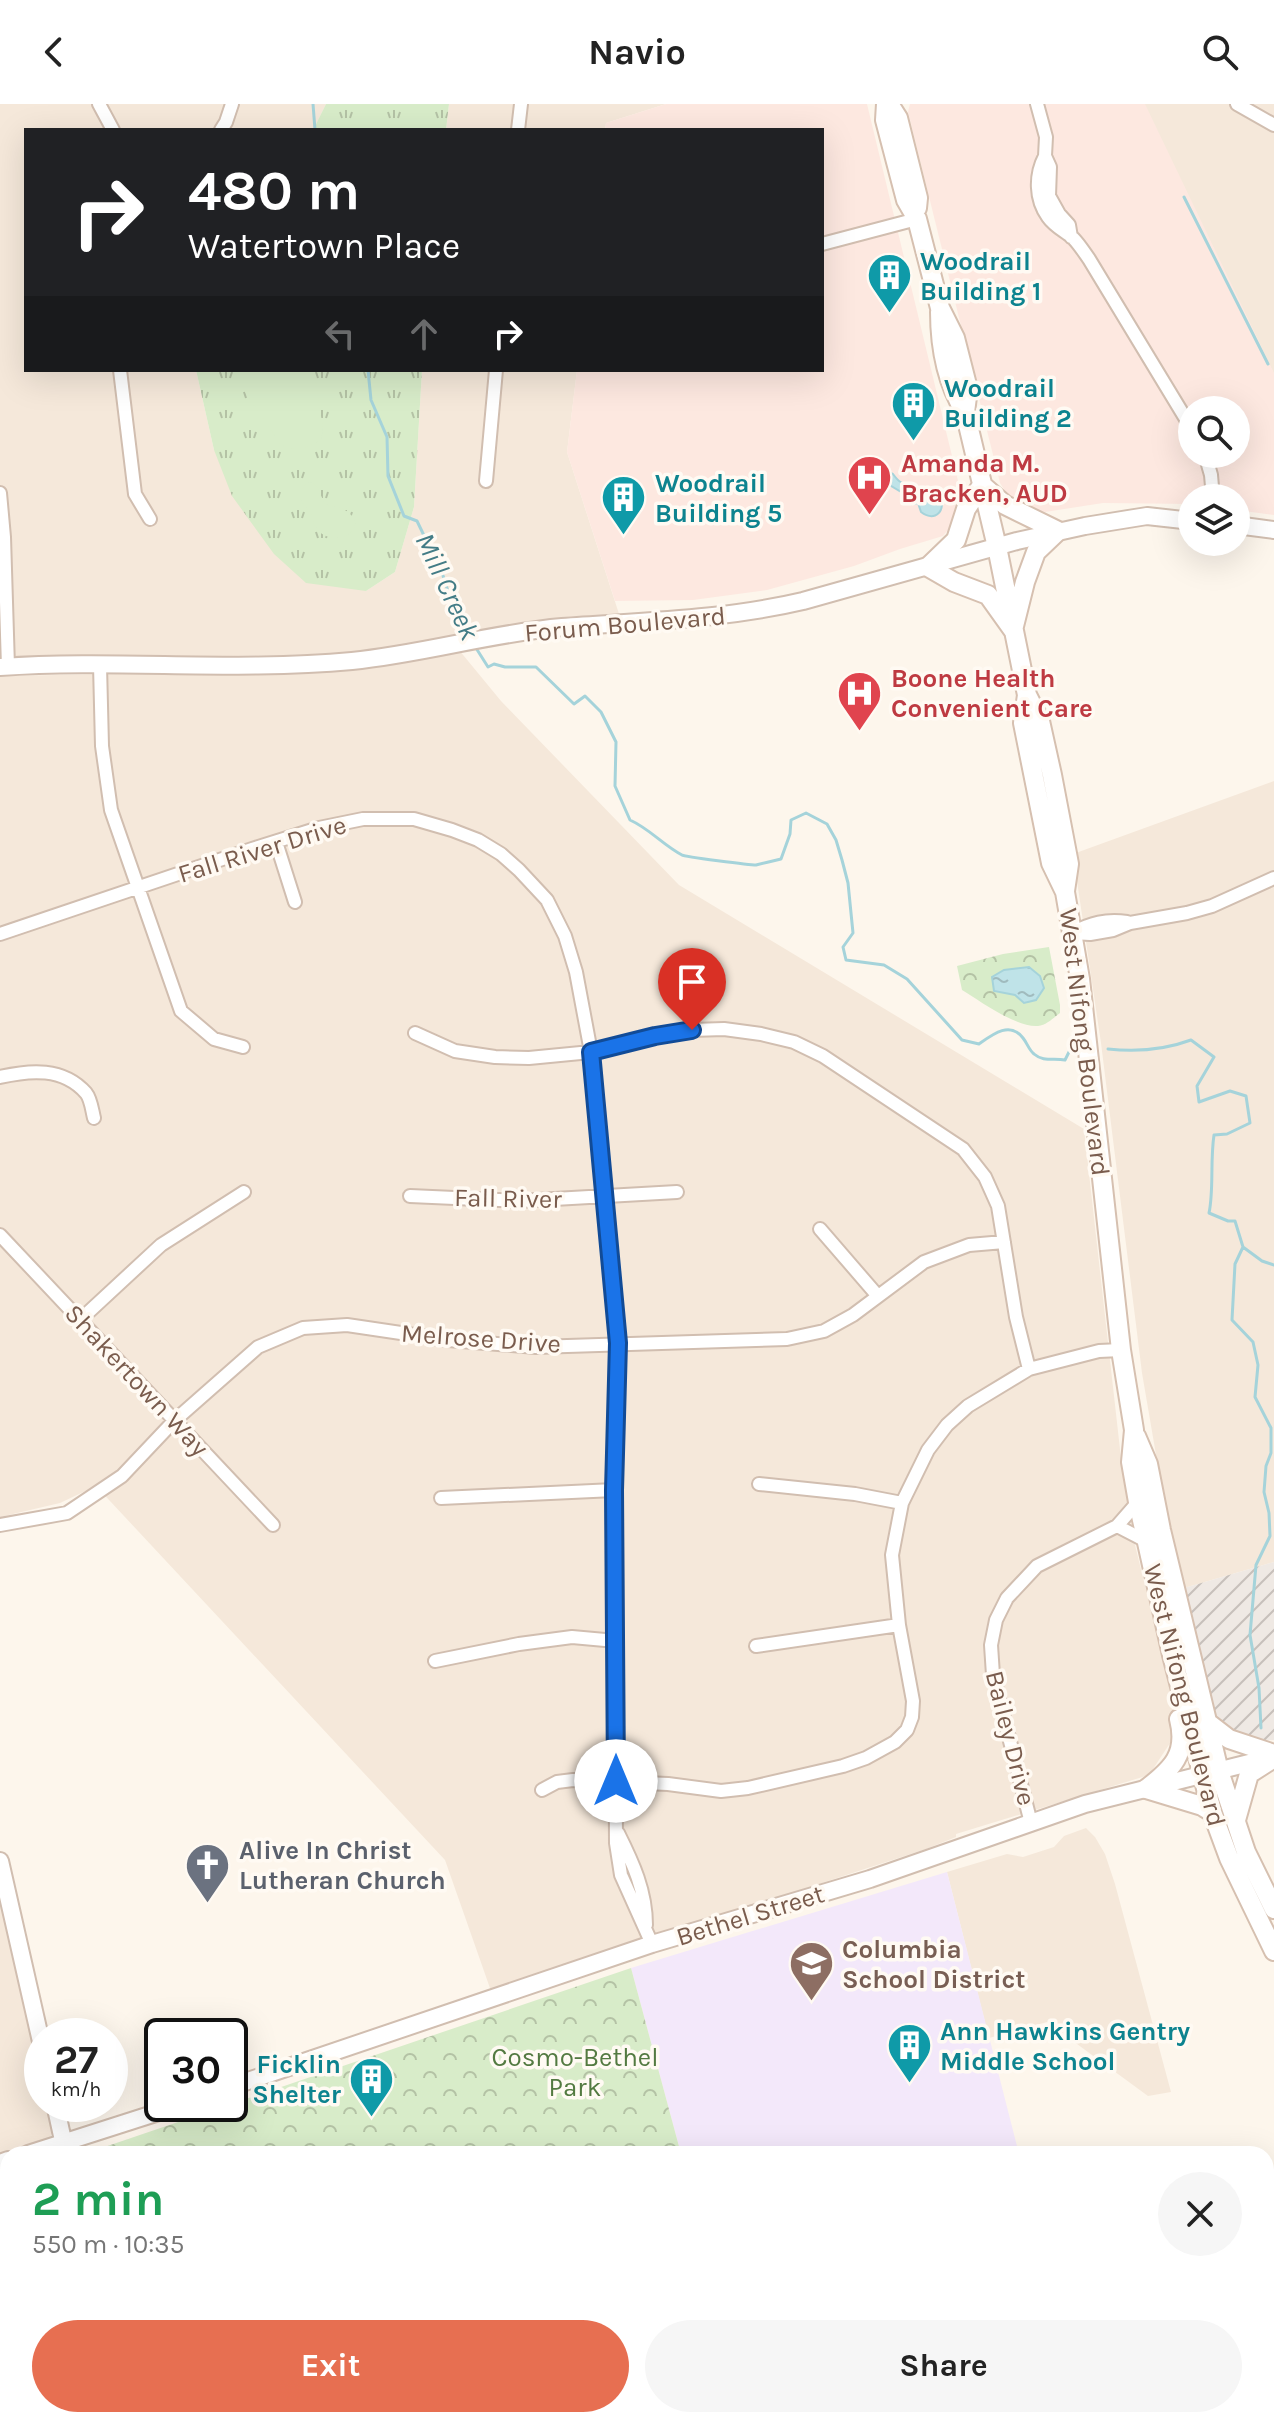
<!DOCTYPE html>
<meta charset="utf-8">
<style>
:root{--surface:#fff;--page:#f6f6f6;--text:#222;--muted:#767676;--accent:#e76f51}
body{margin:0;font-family:Karla,sans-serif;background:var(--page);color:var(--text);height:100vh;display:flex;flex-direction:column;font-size:30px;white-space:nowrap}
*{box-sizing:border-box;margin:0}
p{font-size:26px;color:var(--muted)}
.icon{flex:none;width:44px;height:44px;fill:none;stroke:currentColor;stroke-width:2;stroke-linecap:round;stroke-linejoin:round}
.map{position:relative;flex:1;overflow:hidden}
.sheet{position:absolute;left:0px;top:2042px;width:1274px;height:282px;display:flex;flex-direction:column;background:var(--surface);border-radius:24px 24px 0 0;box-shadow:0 8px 32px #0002}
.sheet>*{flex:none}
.top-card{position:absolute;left:24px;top:24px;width:800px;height:244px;border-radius:0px;box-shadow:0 8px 32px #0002;background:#202124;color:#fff;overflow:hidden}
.tools{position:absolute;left:1178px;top:292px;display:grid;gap:16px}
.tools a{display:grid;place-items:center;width:72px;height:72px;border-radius:50%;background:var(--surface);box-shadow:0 8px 32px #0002;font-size:40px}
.speed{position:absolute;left:24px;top:1914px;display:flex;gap:16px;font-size:40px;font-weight:700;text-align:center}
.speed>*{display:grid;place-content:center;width:104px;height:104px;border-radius:50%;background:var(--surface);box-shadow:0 8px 32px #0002;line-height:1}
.speed small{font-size:20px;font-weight:400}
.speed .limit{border:4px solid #111;border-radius:12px;background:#fff;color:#111}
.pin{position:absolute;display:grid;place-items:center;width:68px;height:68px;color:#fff;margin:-82px -34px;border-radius:50% 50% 50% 0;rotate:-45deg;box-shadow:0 0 8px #0007}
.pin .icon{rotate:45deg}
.me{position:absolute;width:88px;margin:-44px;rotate:0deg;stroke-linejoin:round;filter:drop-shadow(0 0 6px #0008)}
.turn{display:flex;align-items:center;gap:28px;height:168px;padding:0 32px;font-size:36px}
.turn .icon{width:104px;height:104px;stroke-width:2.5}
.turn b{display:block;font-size:56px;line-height:68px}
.lanes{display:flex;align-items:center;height:76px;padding:0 32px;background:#0003;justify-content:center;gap:40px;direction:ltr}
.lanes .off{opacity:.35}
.round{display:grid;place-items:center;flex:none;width:84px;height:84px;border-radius:42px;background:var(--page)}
.summary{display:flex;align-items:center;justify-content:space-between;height:136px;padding:0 32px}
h1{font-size:48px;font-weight:700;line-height:60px;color:#1e9e55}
.button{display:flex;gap:16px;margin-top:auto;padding:16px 32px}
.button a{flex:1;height:92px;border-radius:48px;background:var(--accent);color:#fff;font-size:32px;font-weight:700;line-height:92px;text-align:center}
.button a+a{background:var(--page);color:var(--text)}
header{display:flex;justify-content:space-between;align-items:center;height:104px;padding:0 32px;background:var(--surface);font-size:36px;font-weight:700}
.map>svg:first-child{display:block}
.residential{fill:#f5e8da}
.commercial{fill:#fde8e0;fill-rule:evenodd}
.industrial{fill:url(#industrial-furrows)}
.education{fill:#f3e8fa}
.grass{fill:url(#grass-tufts)}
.forest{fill:url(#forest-crowns)}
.pitch{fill:#d8ecc9}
.water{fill:url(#water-ripples);stroke:#a5d3da;stroke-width:2}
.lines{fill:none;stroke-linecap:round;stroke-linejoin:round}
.stream{stroke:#a5d3da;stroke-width:3}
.minor-casing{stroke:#d1beb0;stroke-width:16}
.tertiary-casing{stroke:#d1beb0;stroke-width:20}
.secondary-casing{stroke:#d6c0b0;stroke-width:22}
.minor{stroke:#fff;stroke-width:12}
.tertiary{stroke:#fff;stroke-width:16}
.secondary{stroke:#fff;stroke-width:18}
.route-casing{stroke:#114b97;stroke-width:20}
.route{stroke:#1a73e8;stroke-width:14}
.labels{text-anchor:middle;stroke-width:7;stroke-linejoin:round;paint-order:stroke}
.culture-label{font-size:26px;font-weight:bold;fill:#0d838f;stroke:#fffaf3;text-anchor:start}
.health-label{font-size:26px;font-weight:bold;fill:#be3a42;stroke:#fffaf3;text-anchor:start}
.street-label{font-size:26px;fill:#7a5c4d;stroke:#fffaf3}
.worship-label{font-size:26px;font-weight:bold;fill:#5b616d;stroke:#fffaf3;text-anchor:start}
.education-label{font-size:26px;font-weight:bold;fill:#785e54;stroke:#fffaf3;text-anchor:start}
.park-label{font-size:26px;fill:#537a41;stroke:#fffaf3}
.water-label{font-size:28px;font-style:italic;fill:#437c86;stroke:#fffaf3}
</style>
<header><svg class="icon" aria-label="back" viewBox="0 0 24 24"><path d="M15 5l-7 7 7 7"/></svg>Navio<svg class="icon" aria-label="search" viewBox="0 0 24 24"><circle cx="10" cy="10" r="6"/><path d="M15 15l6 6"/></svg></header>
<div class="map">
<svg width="1274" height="2323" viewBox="0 0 1274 2323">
<defs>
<pattern id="industrial-furrows" width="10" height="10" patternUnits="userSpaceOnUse" patternTransform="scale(2)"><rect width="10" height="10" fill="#efe9e4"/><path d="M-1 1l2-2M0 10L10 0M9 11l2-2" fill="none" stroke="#c7c0bb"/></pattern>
<pattern id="grass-tufts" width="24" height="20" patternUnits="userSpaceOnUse" patternTransform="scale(2)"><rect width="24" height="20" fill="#d8ecc9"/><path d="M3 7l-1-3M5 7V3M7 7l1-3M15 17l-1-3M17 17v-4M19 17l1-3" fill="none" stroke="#b4c2a5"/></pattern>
<pattern id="forest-crowns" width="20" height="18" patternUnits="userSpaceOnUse" patternTransform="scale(2)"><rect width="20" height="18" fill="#d8ecc9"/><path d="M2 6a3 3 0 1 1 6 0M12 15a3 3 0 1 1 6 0" fill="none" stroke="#b4c2a5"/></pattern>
<pattern id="water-ripples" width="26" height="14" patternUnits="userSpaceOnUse" patternTransform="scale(2)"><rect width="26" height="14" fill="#bfe3e8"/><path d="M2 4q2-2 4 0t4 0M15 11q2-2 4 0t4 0" fill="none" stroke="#a0bbbe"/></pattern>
</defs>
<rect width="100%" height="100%" fill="#fdf6ec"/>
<path class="residential" d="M0 0H326L313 26H26V266H196L214 346 366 487 395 468 414 403 422 266H577L567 348 619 510 524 519 380 547 288 551 0 555Z
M449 0H666L606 19 605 26H446Z
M1144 0H1274V270Z
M459 546 501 597 679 781 1084 1025 1122 1363 1135 1441 1180 1624 1149 1671 956 1730V1733L926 1745 491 1887 445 1756 96 1382 60 1399 0 1413V572L343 566 389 561Z
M1274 677V1458L1184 1484 1167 1415 1142 1269 1101 939 1073 750Z
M1086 1724 1095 1733 1105 1750 1115 1780 1171 1988 1148 1992 1047 1918 989 1934 947 1768 1007 1750 1023 1753 1054 1743 1064 1732Z
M0 1784 42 1969V2000H49L54 2023 50 2034 0 2051Z"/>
<path class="commercial" d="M666 0H867L959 381 952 421 943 432 900 445 854 462 767 486 693 496 615 497 567 348 577 266H822V26H605L606 19Z
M910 0H1145L1274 269V411L1236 406V394H1192V400L1103 399 1045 408 1016 400 1010 395 1000 379 908 8ZM1192 306H1236V350H1192Z"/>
<path class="industrial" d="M1274 1458V1636L1255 1637 1225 1628 1215 1613 1184 1484Z"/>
<path class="education" d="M947 1768 1019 2050H681L631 1864Z
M752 2316H1087L1089 2323H754Z"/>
<path class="grass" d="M326 0H449L446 26H313Z
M196 266H422L414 403 395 468 366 487 306 479 274 450 232 392 214 346Z"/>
<path class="forest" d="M1049 843 1060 901V909C1053 914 1047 921 1038 922 1017 924 980 897 962 886L957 862 1003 850Z
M631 1864 681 2050H84Z
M141 2316H752L754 2323H142Z"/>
<path class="pitch" d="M246 266H314L323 325 321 335C308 345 296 348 281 341L245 288Z
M307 379 312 378 317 383 325 400C332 403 343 403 349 409 371 427 329 447 315 422 313 419 313 414 311 410 308 404 303 401 300 395L301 386Z
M789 2316H977L965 2323H790Z"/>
<path class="water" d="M889 368 893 370C898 377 902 381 911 380L913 386 921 385 924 390C952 384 944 425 921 408L918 399 912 400 910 392 903 394 901 388 891 382 884 381 882 372Z
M1029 863 1040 872 1044 884 1036 896 1024 899 1015 891 994 887 992 873 1004 866Z
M271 2316H453L450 2323H272Z"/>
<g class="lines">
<path class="stream" d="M313 0 315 26
M1184 93 1268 260
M368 266 371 296 387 333 388 372 404 412 417 417 429 442 437 453 447 484 456 506 463 517 468 530
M476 544 488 563 494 560 505 563H536L574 600 585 592 601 608 616 638 615 682 630 716C650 725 663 741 682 751 685 753 750 761 756 761 764 759 773 757 781 755L790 730 791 716 806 709 827 720 836 736 842 756 848 779 853 829 843 843 846 856 884 861 907 875 962 936 979 940C993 930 1010 917 1023 934 1027 939 1029 946 1034 950 1043 958 1054 954 1065 956L1070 946
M1108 945C1136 948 1164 946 1191 936L1214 953 1197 982 1199 998 1230 987 1246 992 1250 1019 1227 1030 1214 1031C1210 1057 1214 1086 1209 1109L1228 1117H1235L1243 1143 1235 1160 1232 1216 1253 1238 1258 1261 1255 1293 1271 1324V1349L1266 1362 1264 1388 1269 1409 1270 1432 1256 1461 1250 1531 1259 1584 1261 1624
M1243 1143 1262 1157 1274 1161"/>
<defs>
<path id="minor" d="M99 0 113 26
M1037 0 1046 33 1045 52 1050 63 1049 92 1059 110 1069 121 1071 133
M1237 0 1274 21
M221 26 226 18 232 0
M518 26 521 0
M1045 52C1035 71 1035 95 1048 113 1055 123 1065 127 1073 134 1079 140 1084 148 1089 155L1192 325
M822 140 917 115
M120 266 135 390 150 415
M1205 350 1211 371 1213 394
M486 377 496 266
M0 389 4 433 8 563
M100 561 102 642 111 706 181 907 214 935 243 943
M276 738 295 798
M1072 829 1090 830 1113 826 1130 819 1187 809 1212 802 1274 774
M1072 829C1091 819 1106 815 1127 818
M0 830 252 745 319 724 363 715H414L452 726 478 736 501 750 519 766 547 796 565 832 576 868 591 948 606 1093 618 1239 614 1386 616 1739 621 1771 652 1840
M415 929 455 947 495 953 529 954 591 948 655 932 692 926 724 925 761 930 794 938 823 952 963 1045 985 1073 998 1102 1016 1213 1029 1265
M0 973C30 966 63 963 86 989 91 995 92 1006 94 1014
M410 1092 519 1097 677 1088
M820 1125 877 1191
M0 1131 273 1421
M80 1216 161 1141 244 1088
M759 1380 855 1390 902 1399
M441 1394 614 1386
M0 1421 67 1409 122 1372 174 1317 258 1243 303 1224 347 1221 448 1236 536 1243 787 1235 824 1227 853 1211 924 1158 969 1141 1004 1138
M1117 1422 1146 1437
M756 1542 899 1521
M435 1557 519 1540 572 1533 616 1537
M542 1686 557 1678 573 1676 668 1680 721 1687 748 1684 843 1662 866 1654 895 1638 907 1626 912 1613 913 1597 899 1521 892 1451 902 1399 928 1346 947 1321 968 1302 1029 1265 1099 1247 1121 1246
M1031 1719 993 1571 991 1541 996 1516 1007 1494 1037 1462 1117 1422 1138 1398
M618 1729C633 1759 646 1787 646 1821
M0 2096 8 2093
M0 2287 8 2285
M1265 2323 1274 2315"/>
<path id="tertiary" d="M1236 421 1274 426
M0 563C117 555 235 568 352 557 423 550 492 529 562 523 645 517 722 516 803 497L1017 437 1085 422 1147 412 1192 417
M0 1757 42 1942
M230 1983 652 1840 870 1775 1085 1700 1269 1654
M55 2000 66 2050
M28 2050 184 2000
M0 2059 8 2056
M127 2316 128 2323"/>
<path id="secondary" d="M886 0 885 16 906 96 917 115 940 204 955 234 968 285 965 308 997 443 1027 591 1040 617 1052 671 1069 760 1065 787
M889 0 898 14 918 94 917 104
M940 208C940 243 947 279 965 308
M982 381 1005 401 1058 427 1036 448 1025 478 1013 526 988 491 954 478 928 463 956 436 966 405Z
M1027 591 1023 619 1051 759 1065 788 1080 875 1121 1246 1134 1326 1131 1358 1138 1398 1172 1551 1212 1708 1229 1754 1274 1847
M1136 1332 1148 1360 1161 1426 1219 1667 1246 1748 1274 1805
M1207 1618 1229 1635 1274 1650
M1146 1685C1172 1665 1188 1650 1179 1615
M1146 1685 1202 1702 1212 1708
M1236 1716 1249 1670 1274 1654"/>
</defs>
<use href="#minor" class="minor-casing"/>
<use href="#tertiary" class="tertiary-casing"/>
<use href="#secondary" class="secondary-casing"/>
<use href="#minor" class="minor"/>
<use href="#tertiary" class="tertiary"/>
<use href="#secondary" class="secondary"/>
</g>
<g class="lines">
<defs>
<path id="route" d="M616 1677 614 1386 618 1239 591 948 655 932 692 926"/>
</defs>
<use href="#route" class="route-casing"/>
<use href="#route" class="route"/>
</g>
<defs>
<symbol id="building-pin" viewBox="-11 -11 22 30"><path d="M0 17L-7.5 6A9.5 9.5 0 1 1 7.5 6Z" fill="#0f9aa8" stroke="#fffaf3"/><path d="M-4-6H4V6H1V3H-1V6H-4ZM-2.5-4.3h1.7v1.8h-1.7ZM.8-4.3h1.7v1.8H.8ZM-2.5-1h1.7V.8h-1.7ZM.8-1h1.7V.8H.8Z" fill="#fff"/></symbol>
<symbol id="hospital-pin" viewBox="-11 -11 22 30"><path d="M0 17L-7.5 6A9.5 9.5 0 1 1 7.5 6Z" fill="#e0444e" stroke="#fffaf3"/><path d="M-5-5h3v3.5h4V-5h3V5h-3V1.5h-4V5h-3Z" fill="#fff"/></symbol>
<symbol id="church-pin" viewBox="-11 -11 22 30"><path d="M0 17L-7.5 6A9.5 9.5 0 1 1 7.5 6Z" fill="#6b7280" stroke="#fffaf3"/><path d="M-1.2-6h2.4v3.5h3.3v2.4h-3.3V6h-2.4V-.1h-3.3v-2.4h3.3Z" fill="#fff"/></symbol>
<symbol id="school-pin" viewBox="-11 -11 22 30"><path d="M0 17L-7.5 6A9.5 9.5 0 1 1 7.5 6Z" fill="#8d6e63" stroke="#fffaf3"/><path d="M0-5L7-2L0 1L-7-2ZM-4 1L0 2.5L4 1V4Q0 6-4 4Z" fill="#fff"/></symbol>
</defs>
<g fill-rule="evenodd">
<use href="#building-pin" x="864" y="146" width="51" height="69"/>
<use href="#building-pin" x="888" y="274" width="51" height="69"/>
<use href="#hospital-pin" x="844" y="348" width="51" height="69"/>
<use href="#building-pin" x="598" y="368" width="51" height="69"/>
<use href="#hospital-pin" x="834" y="564" width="51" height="69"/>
<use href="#church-pin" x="182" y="1736" width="51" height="69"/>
<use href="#school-pin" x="786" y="1834" width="51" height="69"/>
<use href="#building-pin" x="884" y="1916" width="51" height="69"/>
<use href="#building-pin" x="346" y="1950" width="51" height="69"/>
</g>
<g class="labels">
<g class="culture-label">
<text x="920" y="166">Woodrail<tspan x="920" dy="30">Building 1</tspan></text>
<text x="944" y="293">Woodrail<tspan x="944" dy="30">Building 2</tspan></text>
<text x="655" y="388">Woodrail<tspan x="655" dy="30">Building 5</tspan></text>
<text x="940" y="1936">Ann Hawkins Gentry<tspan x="940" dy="30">Middle School</tspan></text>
<text x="341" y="1969" text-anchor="end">Ficklin<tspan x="341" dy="30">Shelter</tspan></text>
</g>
<g class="health-label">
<text x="901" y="368">Amanda M.<tspan x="901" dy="30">Bracken, AUD</tspan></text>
<text x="891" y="583">Boone Health<tspan x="891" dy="30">Convenient Care</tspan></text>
</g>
<g class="street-label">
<text transform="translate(625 520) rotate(-5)" y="9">Forum Boulevard</text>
<text transform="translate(262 745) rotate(-17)" y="9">Fall River Drive</text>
<text transform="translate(1085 938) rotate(83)" y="9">West Nifong Boulevard</text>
<text transform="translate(508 1094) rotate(1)" y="9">Fall River</text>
<text transform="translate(481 1234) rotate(4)" y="9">Melrose Drive</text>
<text transform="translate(137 1276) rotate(47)" y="9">Shakertown Way</text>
<text transform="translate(1185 1591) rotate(76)" y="9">West Nifong Boulevard</text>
<text transform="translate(1011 1634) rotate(76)" y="9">Bailey Drive</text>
<text transform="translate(750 1811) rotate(-17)" y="9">Bethel Street</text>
</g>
<g class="worship-label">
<text x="239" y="1755">Alive In Christ<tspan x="239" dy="30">Lutheran Church</tspan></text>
</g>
<g class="education-label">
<text x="842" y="1854">Columbia<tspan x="842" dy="30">School District</tspan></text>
</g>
<g class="park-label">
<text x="575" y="1962">Cosmo-Bethel<tspan x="575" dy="30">Park</tspan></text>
</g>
<g class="water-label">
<text transform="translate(448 482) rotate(65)" y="10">Mill Creek</text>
</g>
</g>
</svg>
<div class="tools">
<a><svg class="icon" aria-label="search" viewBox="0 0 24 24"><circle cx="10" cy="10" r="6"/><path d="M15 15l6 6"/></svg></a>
<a><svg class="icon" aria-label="layers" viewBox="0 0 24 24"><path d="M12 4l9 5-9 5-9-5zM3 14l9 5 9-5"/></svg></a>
</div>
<div class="speed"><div>27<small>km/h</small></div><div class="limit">30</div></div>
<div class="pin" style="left:692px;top:926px;background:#d93025"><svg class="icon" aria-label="arrive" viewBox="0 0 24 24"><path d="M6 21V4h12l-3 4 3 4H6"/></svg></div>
<svg class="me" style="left:616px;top:1677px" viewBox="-20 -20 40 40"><circle r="19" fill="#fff"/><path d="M0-13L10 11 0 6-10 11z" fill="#1a73e8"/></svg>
<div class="top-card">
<div class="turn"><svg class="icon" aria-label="right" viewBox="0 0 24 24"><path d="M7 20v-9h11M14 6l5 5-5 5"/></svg><div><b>480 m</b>Watertown Place</div></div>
<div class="lanes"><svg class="icon off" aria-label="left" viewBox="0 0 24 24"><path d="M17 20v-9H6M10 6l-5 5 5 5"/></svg><svg class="icon off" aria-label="ahead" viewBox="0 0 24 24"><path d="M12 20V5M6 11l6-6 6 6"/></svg><svg class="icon" aria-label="right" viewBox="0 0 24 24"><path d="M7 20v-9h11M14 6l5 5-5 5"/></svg></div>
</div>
<section class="sheet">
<div class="summary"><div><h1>2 min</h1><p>550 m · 10:35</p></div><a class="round"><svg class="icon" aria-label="close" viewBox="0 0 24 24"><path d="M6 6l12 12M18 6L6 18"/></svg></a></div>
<div class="button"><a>Exit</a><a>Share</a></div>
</section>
</div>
